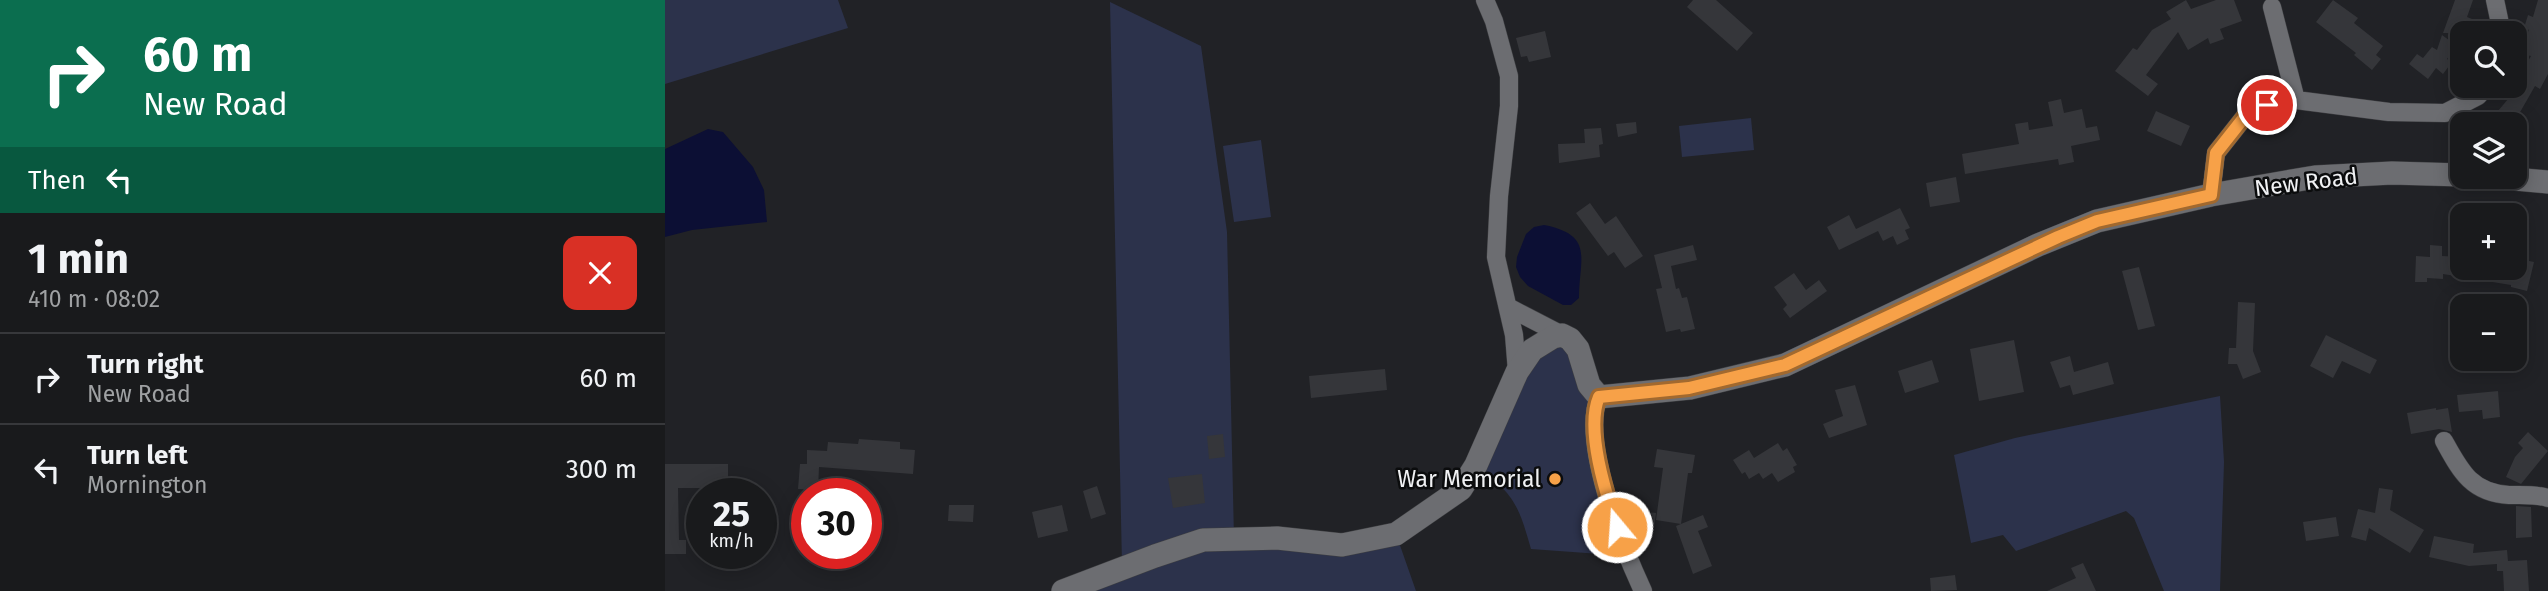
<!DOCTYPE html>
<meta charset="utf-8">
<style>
:root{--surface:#191a1c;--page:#262729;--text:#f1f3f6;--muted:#9fa1a3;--line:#37383b}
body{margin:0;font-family:"Fira Sans",sans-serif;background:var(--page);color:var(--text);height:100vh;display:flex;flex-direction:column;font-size:26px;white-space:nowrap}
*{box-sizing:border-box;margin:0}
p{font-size:23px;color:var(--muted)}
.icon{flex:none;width:38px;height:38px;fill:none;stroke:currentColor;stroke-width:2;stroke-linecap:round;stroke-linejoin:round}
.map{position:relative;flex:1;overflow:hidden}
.sheet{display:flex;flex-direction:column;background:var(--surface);width:665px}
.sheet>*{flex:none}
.top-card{background:#0b6e4f;color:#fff;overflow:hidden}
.tools{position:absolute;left:1785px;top:21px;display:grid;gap:14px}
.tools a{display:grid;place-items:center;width:77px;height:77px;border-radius:14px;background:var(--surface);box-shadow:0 4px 18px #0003,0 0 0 2px var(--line);font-size:35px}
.speed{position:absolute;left:21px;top:478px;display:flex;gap:14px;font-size:35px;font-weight:700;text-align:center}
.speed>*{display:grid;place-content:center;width:91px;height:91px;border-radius:50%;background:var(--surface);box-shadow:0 4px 18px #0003,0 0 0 2px var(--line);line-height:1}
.speed small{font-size:18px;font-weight:400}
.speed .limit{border:10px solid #d22;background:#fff;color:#111}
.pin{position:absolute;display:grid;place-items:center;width:60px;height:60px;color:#fff;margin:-30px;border:4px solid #fff;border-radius:50%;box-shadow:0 2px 7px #0007}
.me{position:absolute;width:77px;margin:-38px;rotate:342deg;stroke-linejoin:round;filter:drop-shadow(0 0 5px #0008)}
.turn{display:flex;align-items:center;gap:24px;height:147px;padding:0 28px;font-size:32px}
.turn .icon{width:91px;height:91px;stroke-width:2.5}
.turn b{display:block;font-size:49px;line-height:60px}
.then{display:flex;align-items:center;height:66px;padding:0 28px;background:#0003;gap:14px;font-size:26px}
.round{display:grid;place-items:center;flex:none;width:74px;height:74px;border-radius:14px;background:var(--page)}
.overview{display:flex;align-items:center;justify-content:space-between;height:119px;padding:0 28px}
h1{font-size:42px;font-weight:700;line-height:52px}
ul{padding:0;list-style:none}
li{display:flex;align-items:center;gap:21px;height:91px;padding:0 28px;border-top:2px solid var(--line)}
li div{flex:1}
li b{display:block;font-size:26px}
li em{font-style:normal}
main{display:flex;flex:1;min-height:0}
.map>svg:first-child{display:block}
.green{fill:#2c324b}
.water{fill:#0c0f34}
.building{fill:#35363a}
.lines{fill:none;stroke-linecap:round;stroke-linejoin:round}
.minor-casing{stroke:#3d3e41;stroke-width:19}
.tertiary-casing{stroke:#3d3e41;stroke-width:24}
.minor{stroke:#6c6d71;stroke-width:18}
.tertiary{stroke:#6c6d71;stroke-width:23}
.route-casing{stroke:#a1692f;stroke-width:18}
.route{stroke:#f7a148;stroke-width:12}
.poi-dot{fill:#f7a148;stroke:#0b0c0d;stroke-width:2.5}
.labels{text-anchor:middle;stroke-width:5;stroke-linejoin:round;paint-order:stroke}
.street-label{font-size:23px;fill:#f0f1f3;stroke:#0b0c0d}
.poi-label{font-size:23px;fill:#f0f1f3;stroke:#0b0c0d;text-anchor:end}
</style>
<main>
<section class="sheet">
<div class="top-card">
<div class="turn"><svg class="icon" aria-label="right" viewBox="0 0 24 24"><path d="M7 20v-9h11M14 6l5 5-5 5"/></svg><div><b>60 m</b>New Road</div></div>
<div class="then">Then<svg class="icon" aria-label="left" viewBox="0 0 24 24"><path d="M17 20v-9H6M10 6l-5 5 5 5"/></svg></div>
</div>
<div class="overview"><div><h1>1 min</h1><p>410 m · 08:02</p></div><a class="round" style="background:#d93025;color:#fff"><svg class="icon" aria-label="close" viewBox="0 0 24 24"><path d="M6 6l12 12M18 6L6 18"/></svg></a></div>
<ul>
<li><svg class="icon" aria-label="right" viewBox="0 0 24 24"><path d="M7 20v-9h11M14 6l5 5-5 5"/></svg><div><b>Turn right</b><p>New Road</p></div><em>60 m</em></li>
<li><svg class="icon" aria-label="left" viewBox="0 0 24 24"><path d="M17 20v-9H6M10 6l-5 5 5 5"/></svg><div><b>Turn left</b><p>Mornington</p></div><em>300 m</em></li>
</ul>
</section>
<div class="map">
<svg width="1883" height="591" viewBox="0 0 1883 591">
<rect width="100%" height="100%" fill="#212226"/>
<path class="green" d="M0 0H173L183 28 0 84Z
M445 2 536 46 562 232 569 538 731 534 751 591H396L457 565Z
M1086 118 1089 150 1017 157 1014 126Z
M596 140 606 217 569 222 558 146Z
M897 335 929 410 960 551 949 555 866 549C853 503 849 495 811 465L852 372Z
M1555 396 1559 462 1555 591H1499L1469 518 1461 511 1351 551 1338 535 1306 543 1289 455 1350 438Z"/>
<path class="water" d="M43 129 58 132 88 167 99 190 102 222 27 230 0 237V149Z
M879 225C930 235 914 259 914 298L906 305H898L863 286 855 277 851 267 852 257 861 234 869 227Z"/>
<path class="building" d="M1028 0H1051L1088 33 1072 51 1022 7Z
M1521 0 1526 9 1551 0H1569L1577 21 1555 29 1559 39 1545 44 1543 38 1523 50 1513 32 1481 75 1493 84 1483 96 1450 71 1468 48 1472 50 1487 30 1506 19 1501 12Z
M1668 0 1693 18 1689 23 1718 46 1711 55 1716 59 1707 70 1689 55 1691 53 1651 22Z
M1790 0H1808L1802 17 1807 19 1802 33H1778Z
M1873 0H1883V74L1875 89 1870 86 1854 114 1856 116 1849 124H1822L1849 92 1857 79 1854 77 1866 56 1857 54 1864 30 1859 28 1863 15 1868 17Z
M880 31 886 57 864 62 862 56 856 57 851 38Z
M1777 35 1792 46 1782 59 1787 62 1778 74 1771 68 1763 79 1744 64 1752 54 1758 58 1767 47 1772 50Z
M1396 99 1399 113 1417 109 1421 128 1432 126 1435 140 1406 146 1409 162 1394 165 1393 159 1300 174 1297 154 1354 144 1350 124 1363 122 1364 130 1388 126 1383 102Z
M1491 111 1525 126 1516 146 1482 131Z
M971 122 972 133 953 137 951 124Z
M936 128 938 144 934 145 935 157 894 163 893 144 920 143 919 129Z
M1291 177 1295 202 1265 207 1261 183Z
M925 203 940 224 951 216 978 256 960 268 949 252 943 256 911 213Z
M1235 208 1245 228 1240 230 1244 239 1232 245 1228 236 1218 241 1213 231 1174 250 1162 227 1184 215 1191 229Z
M1028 245 1032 260 1006 266 1011 289 1014 288 1017 298 1022 297 1030 329 1016 332 1015 329 1001 332 991 289 997 288 989 255Z
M1765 245 1777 246V256L1797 257V268H1850V258L1869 262 1862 291 1846 287V285L1778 274V279L1762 278V282H1750L1751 256 1765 257Z
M1474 267 1490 326 1473 330 1457 271Z
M1129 273 1141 290 1154 280 1162 291 1125 318 1118 309 1122 305 1109 287Z
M1573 302 1590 303 1588 351 1596 372 1578 379 1572 364H1563L1564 348H1571Z
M1661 335 1712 360 1705 374 1677 361 1668 378 1645 366Z
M1349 340 1359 392 1314 401 1305 349Z
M1405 356 1409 372 1443 362 1449 384 1408 395 1405 385 1395 388 1385 362Z
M1267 360 1274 382 1240 393 1233 371Z
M720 369 722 390 646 398 644 376Z
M1190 385 1202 425 1164 438 1158 424 1178 416 1170 390Z
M1833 391 1835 417 1818 419 1817 410 1794 412 1792 395Z
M1771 408V410L1783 408 1787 432 1774 429 1746 434 1742 413Z
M1863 432 1883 451 1856 484 1841 477 1850 457 1858 448 1853 443Z
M558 434 560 457 544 459 542 436Z
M194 439 235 442V449L250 450 248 474 154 467 153 490 133 489 135 464H142V450L162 451 163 442 193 444Z
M1113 443 1118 451 1122 448 1132 465 1128 467 1130 472 1113 482 1107 473 1098 479 1094 473 1084 479 1080 472 1077 474 1068 460 1084 450 1089 458Z
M992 449 1030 455 1027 473H1023L1016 524 991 520 998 468 989 467Z
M0 464H63V488H13L14 540H21V554H0Z
M537 474 540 503 508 508 503 478Z
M432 486 441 514 426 519 418 491Z
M1714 488 1728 490 1725 510 1759 530 1745 553 1704 528 1701 541 1686 537 1693 509 1710 513Z
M284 505H309L308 522 283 521Z
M397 505 403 531 373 538 367 512Z
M1851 506 1866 507 1867 537 1851 538Z
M967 510 991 513 989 528 965 525Z
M1038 515 1043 527 1033 531 1047 566 1028 574 1011 526Z
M1671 517 1674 536 1641 541 1638 522Z
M1769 536 1809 544 1808 553 1842 550 1843 561 1862 560 1864 591H1839L1838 571H1832V564L1804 566 1764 557Z
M1418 563 1431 591H1382L1411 578 1406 568Z
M1290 575 1292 590 1266 591 1265 578Z"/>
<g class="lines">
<defs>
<path id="minor" d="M820 0 829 21 844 76V106L834 196 831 257 849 335 852 372
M1830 0 1837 33
M1607 7 1631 100
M1546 195 1551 153 1581 115 1602 105 1631 100 1724 112 1780 113 1813 96 1822 86
M843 307 897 335
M934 397C915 441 958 548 978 591
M1779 441C1795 470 1806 493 1844 495 1857 495 1871 494 1883 498"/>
<path id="tertiary" d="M1828 177 1883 182
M398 591 490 556 538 540 612 538 677 545 731 534 796 489 811 465 852 372 867 350 888 337 897 335 905 339 913 349 924 385 934 397 1025 388 1120 365 1373 245 1432 221 1546 195 1650 177 1727 173 1797 175"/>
</defs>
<use href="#minor" class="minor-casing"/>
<use href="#tertiary" class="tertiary-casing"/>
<use href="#minor" class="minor"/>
<use href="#tertiary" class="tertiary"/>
</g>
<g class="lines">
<defs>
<path id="route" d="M952 527C941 494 920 429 934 397L1024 388 1120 365 1393 237 1432 221 1546 195 1551 153 1581 115 1602 105"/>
</defs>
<use href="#route" class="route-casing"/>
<use href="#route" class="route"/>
</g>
<circle class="poi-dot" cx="890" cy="479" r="7"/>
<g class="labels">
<g class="street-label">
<text transform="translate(1641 182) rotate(-7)" y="8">New Road</text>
</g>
<g class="poi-label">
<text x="876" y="487">War Memorial</text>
</g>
</g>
</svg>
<div class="tools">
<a><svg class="icon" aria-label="search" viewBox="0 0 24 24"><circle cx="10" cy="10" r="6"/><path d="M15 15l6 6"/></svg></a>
<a><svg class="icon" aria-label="layers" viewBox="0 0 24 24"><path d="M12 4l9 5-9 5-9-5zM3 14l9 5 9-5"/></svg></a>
<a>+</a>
<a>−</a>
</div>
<div class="speed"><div>25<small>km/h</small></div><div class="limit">30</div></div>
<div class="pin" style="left:1602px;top:105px;background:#d93025"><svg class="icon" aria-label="arrive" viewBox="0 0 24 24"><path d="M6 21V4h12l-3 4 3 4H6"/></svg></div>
<svg class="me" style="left:952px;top:527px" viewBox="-20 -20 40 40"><circle r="17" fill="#f7a148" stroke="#fff" stroke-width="3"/><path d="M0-11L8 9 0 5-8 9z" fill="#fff"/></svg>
</div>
</main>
